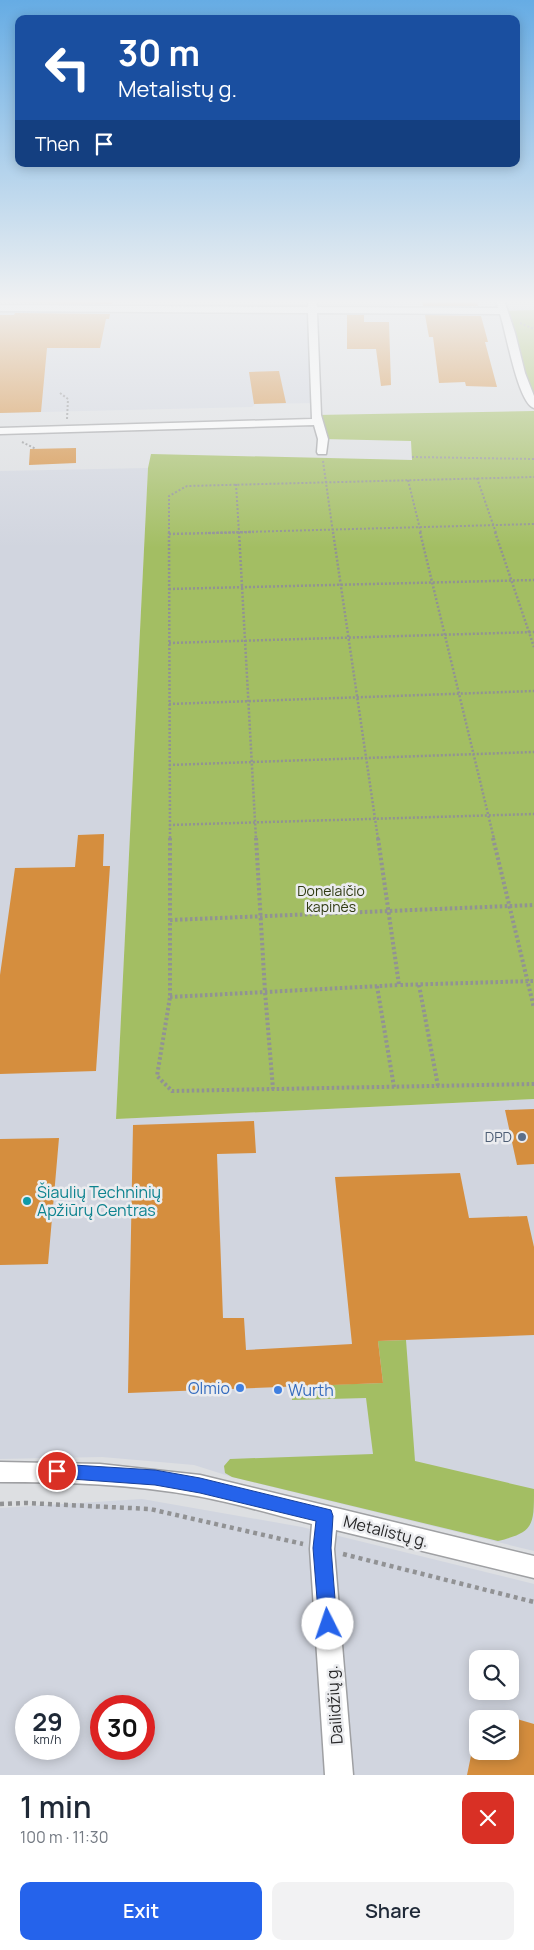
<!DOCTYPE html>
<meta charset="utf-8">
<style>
:root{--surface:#fff;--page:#f2f2f3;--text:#1f2937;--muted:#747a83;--accent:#2563eb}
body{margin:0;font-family:Manrope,sans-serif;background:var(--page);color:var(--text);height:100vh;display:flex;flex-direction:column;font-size:19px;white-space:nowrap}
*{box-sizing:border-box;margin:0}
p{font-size:16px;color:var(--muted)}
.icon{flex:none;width:28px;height:28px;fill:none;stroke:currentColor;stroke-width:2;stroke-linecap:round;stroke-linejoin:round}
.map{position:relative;height:1775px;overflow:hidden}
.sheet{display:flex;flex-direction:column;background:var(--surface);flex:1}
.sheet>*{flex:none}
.top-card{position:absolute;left:15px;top:15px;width:505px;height:152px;border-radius:10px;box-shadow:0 2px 12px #0003;background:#1a4fa0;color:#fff;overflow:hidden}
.fabs{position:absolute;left:469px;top:1650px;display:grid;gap:10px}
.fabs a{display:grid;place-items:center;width:50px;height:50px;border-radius:10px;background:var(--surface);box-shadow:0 2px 12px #0003;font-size:25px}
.speed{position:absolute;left:15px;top:1695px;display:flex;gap:10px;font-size:25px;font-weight:700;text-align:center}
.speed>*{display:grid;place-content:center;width:65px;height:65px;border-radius:50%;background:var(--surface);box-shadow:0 2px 12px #0003;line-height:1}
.speed small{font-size:12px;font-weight:400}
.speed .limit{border:8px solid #d22;background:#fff;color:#111}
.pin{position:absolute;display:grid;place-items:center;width:42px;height:42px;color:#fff;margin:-21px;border:2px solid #fff;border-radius:50%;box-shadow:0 1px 5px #0007}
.me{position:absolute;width:55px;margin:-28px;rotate:356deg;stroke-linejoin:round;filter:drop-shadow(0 0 4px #0008)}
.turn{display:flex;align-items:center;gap:18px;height:105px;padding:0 20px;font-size:22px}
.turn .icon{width:65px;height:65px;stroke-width:2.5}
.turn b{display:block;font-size:35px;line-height:42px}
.then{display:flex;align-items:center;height:48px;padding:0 20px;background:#0003;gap:10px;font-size:19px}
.round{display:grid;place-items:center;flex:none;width:52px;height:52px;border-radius:10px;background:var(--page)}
.head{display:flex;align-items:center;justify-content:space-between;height:85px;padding:0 20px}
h1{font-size:30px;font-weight:600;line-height:38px}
.cta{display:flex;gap:10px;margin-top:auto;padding:10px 20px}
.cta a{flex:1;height:58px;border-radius:10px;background:var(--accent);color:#fff;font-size:20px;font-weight:600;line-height:58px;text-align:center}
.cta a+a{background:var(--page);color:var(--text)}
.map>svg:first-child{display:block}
.built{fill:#d1d5df;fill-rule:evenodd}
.green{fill:#a3be63}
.building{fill:#d58e3e}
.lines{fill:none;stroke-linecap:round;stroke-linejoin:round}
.minor-casing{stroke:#9fa0a3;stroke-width:3}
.path-far3{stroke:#919294;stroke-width:2;stroke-dasharray:2 2;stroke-linecap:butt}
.path-far2{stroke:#919294;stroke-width:2.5;stroke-dasharray:2 2;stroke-linecap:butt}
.path-far1{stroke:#919294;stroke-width:4;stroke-dasharray:2.5 2.5;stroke-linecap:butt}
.path{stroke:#919294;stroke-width:4.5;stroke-dasharray:4 4;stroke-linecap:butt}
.minor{fill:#fff;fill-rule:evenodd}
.route{fill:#2563eb;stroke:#184099}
.service-dot{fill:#5c6f8a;stroke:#ebecef;stroke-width:2}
.culture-dot{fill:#0f9aa8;stroke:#ebecef;stroke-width:2}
.shop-dot{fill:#3f7fe0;stroke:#ebecef;stroke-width:2}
.labels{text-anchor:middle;stroke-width:5;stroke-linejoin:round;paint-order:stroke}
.park-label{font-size:14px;fill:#303b13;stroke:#ebecef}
.service-label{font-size:14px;fill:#4e5e75;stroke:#ebecef;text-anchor:end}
.near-culture-label{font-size:16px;fill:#0d838f;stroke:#ebecef;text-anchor:start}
.near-shop-label{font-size:16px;fill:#366cbe;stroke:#ebecef;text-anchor:end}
.near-street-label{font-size:16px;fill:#282829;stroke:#ebecef}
</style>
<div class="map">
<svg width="534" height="1775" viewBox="0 0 534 1775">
<rect width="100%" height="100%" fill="#dddfe2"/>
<path class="built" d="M0 308 312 309 317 403 255 404 252 407 0 413Z
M148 468 116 1119 534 1099V1551L232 1477 194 1465 102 1457 0 1459V471Z
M142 1499 302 1527 534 1584V1775H0V1508ZM478 1659H510V1691H478ZM26 1706H69V1749H26ZM101 1706H144V1749H101ZM478 1719H510V1751H478Z"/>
<path class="green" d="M534 310V405L503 311Z
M534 411V1099L116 1119 148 468 151 454 412 460 411 441 323 439 316 415Z
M406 1340 415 1461 534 1489C534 1526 534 1532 498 1541L232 1477 225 1473 224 1466 230 1459 373 1454 366 1398 292 1400 291 1386 383 1383 378 1341Z"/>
<path class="building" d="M20 300H113L112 304 19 303Z
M422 300H477L478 306H423Z
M15 313 110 314 109 319H106L100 348H47L41 412 0 413V315H14Z
M347 315H364V322H389L391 385 381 386 376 349H347Z
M425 315 481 316 488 342H485L497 387 466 386 465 382 439 383 433 337H429Z
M279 371 286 403 254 404 249 372Z
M76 448V463L29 465 30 449Z
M104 834 103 866H110L96 1071 0 1074V975L15 868 75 867 78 835Z
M534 1109V1164L517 1165 505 1110Z
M254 1121 256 1153 217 1154 223 1318H244L246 1350 352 1344 335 1177 460 1173 469 1218 527 1216 534 1247V1335L378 1341 383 1383 128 1393 133 1125Z
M59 1138 48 1264 0 1265V1139Z
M510 1717 534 1724V1775H467L472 1751H510Z"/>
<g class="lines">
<defs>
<path id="minor" d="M308 300H316L317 307 498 308 496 300H504L515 333 525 373 534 396V408C518 404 506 331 500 314L317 313 321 415 328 439 326 454H318L317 452 318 439 314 425 0 434V428L312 419 308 313 0 311V305L308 307Z
M0 1462 100 1464 200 1475 534 1556V1578L336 1530 334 1549 353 1775H325L310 1549 312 1524C274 1515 236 1503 197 1496 132 1484 66 1482 0 1482Z"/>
</defs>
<use href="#minor" class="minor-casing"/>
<path class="path-far3" d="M520 323 534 329
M60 393 68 399 67 419
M22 442 36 449
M412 457 534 459
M323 461 333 533
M477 478 496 533
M408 480 421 533
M236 484 239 533
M169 533V496L187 486 534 477
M208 533 534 524"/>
<path class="path-far2" d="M169 532 170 839
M239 532 256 839
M333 532 378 839
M420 532 494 839
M495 532 534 647
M169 534 254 532
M169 589 534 580
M169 643 534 632
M169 704 534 691
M169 765 534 752
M169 825 534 814"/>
<path class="path-far1" d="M170 838V997L157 1076 172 1091 534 1084
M256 838 265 992 273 1089
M378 838 399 985 534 981
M493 838 534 1008
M170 920 534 905
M419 985 438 1086
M377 986 394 1087
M170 997 399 985"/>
<path class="path" d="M0 1504 26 1503 150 1509 303 1544
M343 1554 534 1602"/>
<use href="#minor" class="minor"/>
</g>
<linearGradient id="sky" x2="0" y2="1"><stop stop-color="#66ace4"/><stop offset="0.55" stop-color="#f0f1f2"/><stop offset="1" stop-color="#f0f1f2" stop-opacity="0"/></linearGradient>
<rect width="534" height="548" fill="url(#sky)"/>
<path class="route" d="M57 1464 155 1470 200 1478 331 1510 333 1516 331 1548 337 1624 334 1630 328 1633 321 1630 319 1624 313 1548 316 1521 200 1493 155 1485 57 1478 51 1476 49 1471 51 1466Z"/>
<circle class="service-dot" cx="522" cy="1137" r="5"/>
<circle class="culture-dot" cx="27" cy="1201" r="5"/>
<g class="shop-dot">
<circle cx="240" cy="1388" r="5"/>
<circle cx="278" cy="1390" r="5"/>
</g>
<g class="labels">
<g class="park-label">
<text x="331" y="896">Donelaičio<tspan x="331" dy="16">kapinės</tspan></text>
</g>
<g class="service-label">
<text x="512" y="1142">DPD</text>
</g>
<g class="near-culture-label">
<text x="37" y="1198">Šiaulių Techninių<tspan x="37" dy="18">Apžiūrų Centras</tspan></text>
</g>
<g class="near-shop-label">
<text x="230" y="1394">Olmio</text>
<text x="288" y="1396" text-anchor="start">Wurth</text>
</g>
<g class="near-street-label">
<text transform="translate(386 1531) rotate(14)" y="6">Metalistų g.</text>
<text transform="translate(334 1705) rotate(-94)" y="6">Dailidžių g.</text>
</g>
</g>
</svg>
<div class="fabs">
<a><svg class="icon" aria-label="search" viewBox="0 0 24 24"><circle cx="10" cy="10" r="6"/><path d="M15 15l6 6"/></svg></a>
<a><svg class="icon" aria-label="layers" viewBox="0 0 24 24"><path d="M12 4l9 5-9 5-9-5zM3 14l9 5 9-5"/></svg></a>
</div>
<div class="speed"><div>29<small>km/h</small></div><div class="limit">30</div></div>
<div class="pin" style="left:57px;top:1471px;background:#d93025"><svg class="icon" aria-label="arrive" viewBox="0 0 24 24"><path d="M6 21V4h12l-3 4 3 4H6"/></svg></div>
<svg class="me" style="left:328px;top:1624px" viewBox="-20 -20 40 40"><circle r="19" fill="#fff"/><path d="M0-13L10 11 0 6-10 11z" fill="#2563eb"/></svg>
<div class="top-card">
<div class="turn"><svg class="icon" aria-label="left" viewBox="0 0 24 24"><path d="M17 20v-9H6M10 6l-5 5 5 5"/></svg><div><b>30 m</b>Metalistų g.</div></div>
<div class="then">Then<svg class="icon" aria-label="arrive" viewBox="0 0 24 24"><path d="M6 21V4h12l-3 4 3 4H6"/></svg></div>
</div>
</div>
<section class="sheet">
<div class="head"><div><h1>1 min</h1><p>100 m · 11:30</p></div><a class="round" style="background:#d93025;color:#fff"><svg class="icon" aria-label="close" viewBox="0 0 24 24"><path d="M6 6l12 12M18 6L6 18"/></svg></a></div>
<div class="cta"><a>Exit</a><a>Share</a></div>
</section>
